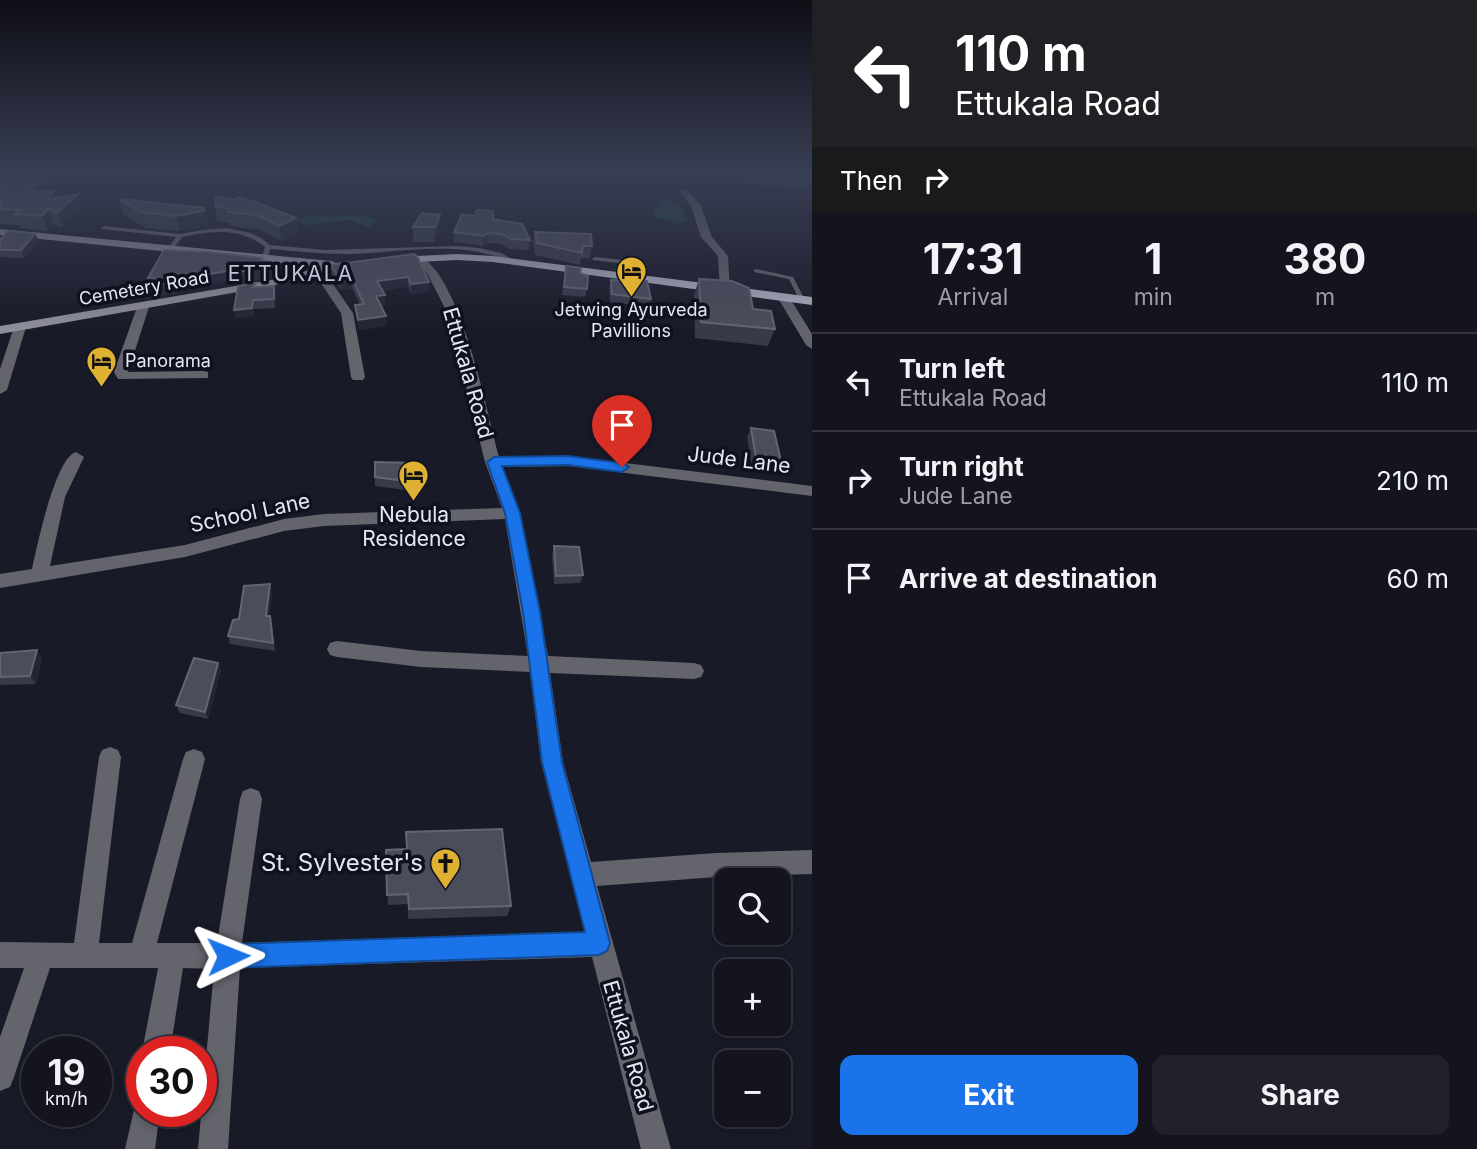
<!DOCTYPE html>
<meta charset="utf-8">
<style>
:root{--surface:#13141e;--page:#20212b;--text:#f1f3f6;--muted:#9d9ea4;--line:#32333c;--accent:#1a73e8}
body{margin:0;font-family:Inter,sans-serif;background:var(--page);color:var(--text);height:100vh;display:flex;flex-direction:column;font-size:26px;white-space:nowrap}
*{box-sizing:border-box;margin:0}
p{font-size:23px;color:var(--muted)}
.icon{flex:none;width:38px;height:38px;fill:none;stroke:currentColor;stroke-width:2;stroke-linecap:round;stroke-linejoin:round}
.map{position:relative;flex:1;overflow:hidden}
.details{display:flex;flex-direction:column;background:var(--surface);width:665px}
.details>*{flex:none}
.hud{background:#202124;color:#fff;overflow:hidden}
.fabs{position:absolute;left:714px;top:868px;display:grid;gap:14px}
.fabs a{display:grid;place-items:center;width:77px;height:77px;border-radius:14px;background:var(--surface);box-shadow:0 4px 10px #0003,0 0 0 2px var(--line);font-size:35px}
.speed{position:absolute;left:21px;top:1036px;display:flex;gap:14px;font-size:35px;font-weight:700;text-align:center}
.speed>*{display:grid;place-content:center;width:91px;height:91px;border-radius:50%;background:var(--surface);box-shadow:0 4px 10px #0003,0 0 0 2px var(--line);line-height:1}
.speed small{font-size:18px;font-weight:400}
.speed .limit{border:10px solid #d22;background:#fff;color:#111}
.pin{position:absolute;display:grid;place-items:center;width:60px;height:60px;color:#fff;margin:-72px -30px;border-radius:50% 50% 50% 0;rotate:-45deg;box-shadow:0 0 7px #0007}
.pin .icon{rotate:45deg}
.me{position:absolute;width:77px;margin:-38px;rotate:88deg;stroke-linejoin:round;filter:drop-shadow(0 0 5px #0008)}
.turn{display:flex;align-items:center;gap:24px;height:147px;padding:0 28px;font-size:32px}
.turn .icon{width:91px;height:91px;stroke-width:2.5}
.turn b{display:block;font-size:49px;line-height:60px}
.then{display:flex;align-items:center;height:66px;padding:0 28px;background:#0003;gap:14px;font-size:26px}
.eta{display:flex;justify-content:space-evenly;align-items:center;height:119px;text-align:center}
.eta b{font-size:42px;font-weight:700;line-height:49px}
.cta{display:flex;gap:14px;margin-top:auto;padding:14px 28px}
.cta a{flex:1;height:80px;border-radius:14px;background:var(--accent);color:#fff;font-size:28px;font-weight:700;line-height:80px;text-align:center}
.cta a+a{background:var(--page);color:var(--text)}
ul{padding:0;list-style:none}
li{display:flex;align-items:center;gap:21px;height:98px;padding:0 28px;border-top:2px solid var(--line)}
li div{flex:1}
li b{display:block;font-size:26px}
li em{font-style:normal}
main{display:flex;flex:1;min-height:0}
.map>svg:first-child{display:block}
.water{fill:#183e3e}
.lines{fill:none;stroke-linecap:round;stroke-linejoin:round}
.stream{stroke:#183e3e;stroke-width:2.5}
.lane{fill:#64646d;fill-rule:evenodd}
.street{fill:#64646d;fill-rule:evenodd}
.secondary{fill:#8f8e9c;fill-rule:evenodd}
.primary{fill:#afafc0;fill-rule:evenodd}
.wall{fill:#383a49}
.shaded-wall{fill:#242534}
.building{fill:#4b4d5b;stroke:#636573;stroke-width:2}
.route{fill:#1a73e8;stroke:#114b97;stroke-width:2}
.labels{text-anchor:middle;stroke-width:7;stroke-linejoin:round;paint-order:stroke}
.far-street-label{font-size:18px;fill:#e6e7f2;stroke:#10111f}
.far-poi-label{font-size:18px;fill:#e6e7f2;stroke:#10111f}
.far-quarter-label{font-size:21px;letter-spacing:2px;fill:#bfc2d6;stroke:#10111f}
.street-label{font-size:21px;fill:#e6e7f2;stroke:#10111f}
.poi-label{font-size:21px;fill:#e6e7f2;stroke:#10111f}
.near-poi-label{font-size:24px;fill:#e6e7f2;stroke:#10111f;text-anchor:end}
</style>
<main>
<div class="map">
<svg width="812" height="1149" viewBox="0 0 812 1149">
<rect width="100%" height="100%" fill="#191a28"/>
<path class="water" d="M655 171H812V189L761 185Z
M661 200H668L684 210 686 221 678 224 655 217 652 212Z
M339 215C352 219 369 213 378 222L367 227 349 220 308 225 296 221 304 216Z"/>
<g class="lines">
<path class="stream" d="M486 171 487 178"/>
<path class="lane" d="M104 226 180 234 203 230 226 228 251 233 261 238 270 245 325 250 457 246 479 248 501 253 517 262 512 263C461 238 400 253 346 254 321 254 296 251 270 249L267 260 264 262 261 260 265 247C240 227 211 231 182 237L173 249 171 250 168 248 176 237 102 229V227Z
M595 257 631 261 634 266 632 277 629 279 626 277 628 266 627 264 593 260 592 259Z
M756 269 793 277 805 300 800 301 789 279 754 272V270Z"/>
<path class="street" d="M682 190H688L701 206 712 237 728 256 730 293 720 291 718 256 701 237 691 206 680 192Z
M417 255C460 271 487 413 499 457L568 456 812 486V496L568 466 502 467 520 513 548 656 694 663 701 665 704 671 701 677 694 679 550 673 563 762 591 862 716 853 812 850V874L716 877 597 886 671 1149H641L592 957 240 968 228 1149H198L214 969 183 968 170 1052H142L158 968H50L14 1077 10 1087 0 1091V1037L24 968H0V942L74 943 99 757 102 750 110 747 118 750 121 757 99 943H132L183 759 186 752 194 749 202 752 205 759 157 943H217L240 799 243 791 251 788 259 791 262 799 242 943 585 932 541 762 530 672 421 667 337 657 330 655 327 649 330 643 337 641 421 651 528 656 505 519 324 526 284 531 185 557 0 588V574L32 569C37 547 55 458 76 452L84 457 65 497 50 566 185 545 284 519 324 514 502 508 485 462 448 314 427 273 411 258Z
M316 271H324L353 313 365 377 363 380H353L351 377 341 313 314 273Z
M780 295H788L812 334V349L806 345 778 298Z
M143 303 149 307 128 372 203 371 208 372V378L118 379 114 372 137 307Z
M20 323 26 327 7 390 0 394V369L14 327Z
M142 1099V1111H160L155 1149H125L136 1101Z"/>
<path class="secondary" d="M0 229 331 261 336 263 347 261 353 264 271 286 0 334V326L271 280 322 267 0 235Z"/>
<path class="primary" d="M457 254 493 256 812 297V305L493 262 457 260 396 263 390 260 396 257Z"/>
</g>
<path class="wall" d="M0 174 52 189 49 192 55 197 78 194 83 208 62 228 53 224 48 231 21 228 20 225 0 224Z
M119 199 204 208 208 226 180 231 145 228 123 214Z
M215 206 296 218 297 233 281 241 260 230 230 226V223L217 221Z
M440 215 439 230 434 242H413V227Z
M475 216 493 219 530 240 529 250 509 249 501 244 487 243 483 246 454 242V232Z
M535 232 592 246 590 258H581L580 265 535 255 533 243Z
M35 234 39 241 24 258 0 257V240Z
M414 254 429 282V292L411 294 408 286 382 291 385 305 381 306 386 326 359 330 355 305 360 304 352 288 341 290 332 275 331 265Z
M262 258 263 261 272 272 267 278 241 283 240 280 177 290 176 293 152 297 148 278Z
M566 266 580 273 587 289 585 297 562 295Z
M699 279 753 309 775 329 768 346 695 338 694 295Z
M611 280 651 299 649 307 610 302 609 288Z
M256 286H274L276 294 275 308 254 309V316L236 318Z
M751 428 781 461 776 469 752 466 747 437Z
M415 463 414 491 375 486V477Z
M554 546 583 575 580 583 554 584 552 555Z
M272 592 269 616 272 624 275 651 230 644 228 636 239 619Z
M0 653 42 658 36 684 0 685Z
M218 663 221 670 208 719 180 713 176 705Z
M386 850 511 906 507 916 408 919V904L388 905Z"/>
<path class="shaded-wall" d="M46 175 52 189 36 206 31 191Z
M53 192 59 206 47 199Z
M78 194 83 208 62 228 57 213Z
M204 208 208 226 180 231 176 216Z
M48 209 53 224 48 231 42 216Z
M440 215 439 230 434 242 435 227Z
M296 218 297 233 281 241 279 226Z
M488 233 487 243 483 246 484 236Z
M35 234 39 241 24 258 21 250Z
M262 258 264 268 270 262 272 272 267 278 241 283 240 280 177 290 176 293 157 297 154 286 175 280 260 261Z
M408 277V286L378 291 377 281Z
M352 278V288L341 290 340 280Z
M429 282V292L411 294V284Z
M274 286 276 294 275 308 274 299Z
M385 295V305L377 307 376 296Z
M253 300 254 309V316L236 318 234 310Z
M386 316V326L359 330 358 320Z
M270 584 272 592 268 624 266 616Z
M37 650 42 658 36 684 30 676Z
M218 663 221 670 208 719 205 712Z"/>
<path class="building" d="M0 174 46 175 31 191 53 192 47 199 78 194 57 213 48 209 42 216 15 214 19 210 0 209Z
M216 197 236 200 237 197 255 202 296 218 279 226 257 215 228 212 230 209 215 206Z
M119 199 204 208V211L176 216 141 212Z
M477 210 493 211V219L522 224 530 240 510 239 502 234 488 233 484 236 454 232 462 214 475 216Z
M422 213 440 215 435 227H413Z
M8 231 35 234 21 250H0V240Z
M535 232 591 234 592 246H583L582 253 537 243Z
M164 250 209 252 262 258 260 261 270 262 266 267 239 272V269L175 280 173 283 149 286 153 278H148Z
M414 254 418 258 429 282 411 284 408 277 377 281 385 295 376 296 386 316 358 320 355 305 364 304 352 278 340 280 331 265Z
M566 266 581 268 580 273 588 276 587 289 564 287Z
M699 279 732 281 749 288 753 309 771 311 775 329 701 322Z
M611 280 647 281 651 299 612 294Z
M256 283 253 287 274 286V299L253 300 252 308 234 310 238 286Z
M751 428 774 431 781 461 756 458Z
M375 462 415 463 414 482 375 477Z
M554 546 579 547 583 575 556 576Z
M270 584 266 616H270L273 643 228 636 233 620 239 619 244 586Z
M37 650 30 676 0 677V653Z
M194 658 218 663 205 712 176 705Z
M502 829 511 906 409 909 408 894 387 895 386 850 407 849 406 832Z"/>
<linearGradient id="sky" x2="0" y2="1"><stop stop-color="#0e0e16"/><stop offset="0.52" stop-color="#383e53"/><stop offset="1" stop-color="#383e53" stop-opacity="0"/></linearGradient>
<rect width="812" height="332" fill="url(#sky)"/>
<path class="route" d="M568 456 622 463 629 467 622 472 568 465 502 466 520 513 540 612 562 762 610 943 607 951 599 955 228 968 220 964 216 956 220 948 228 944 585 932 542 762 523 612 505 513 487 462 494 457Z"/>
<defs>
<symbol id="hotel-pin" viewBox="-11 -11 22 30"><path d="M0 17L-7.5 6A9.5 9.5 0 1 1 7.5 6Z" fill="#deb133" stroke="#10111f"/><path d="M-6-4.5h1.5V1H6V5H4.5V3h-9V5H-6ZM-4 0a1.8 1.8 0 1 1 3.6 0ZM.5 0V-2.5h3Q6-2.5 6 0Z" fill="#111"/></symbol>
<symbol id="church-pin" viewBox="-11 -11 22 30"><path d="M0 17L-7.5 6A9.5 9.5 0 1 1 7.5 6Z" fill="#deb133" stroke="#10111f"/><path d="M-1.2-6h2.4v3.5h3.3v2.4h-3.3V6h-2.4V-.1h-3.3v-2.4h3.3Z" fill="#111"/></symbol>
</defs>
<g fill-rule="evenodd">
<use href="#hotel-pin" x="614" y="254" width="35" height="47"/>
<use href="#hotel-pin" x="84" y="344" width="35" height="47"/>
<use href="#hotel-pin" x="396" y="458" width="35" height="47"/>
<use href="#church-pin" x="428" y="846" width="35" height="47"/>
</g>
<g class="labels">
<g class="far-street-label">
<text transform="translate(144 288) rotate(-10)" y="6">Cemetery Road</text>
</g>
<g class="far-poi-label">
<text x="631" y="316">Jetwing Ayurveda<tspan x="631" dy="21">Pavillions</tspan></text>
<text x="125" y="367" text-anchor="start">Panorama</text>
</g>
<g class="far-quarter-label">
<text x="291" y="281">ETTUKALA</text>
</g>
<g class="street-label">
<text transform="translate(468 373) rotate(74)" y="7">Ettukala Road</text>
<text transform="translate(739 460) rotate(7)" y="7">Jude Lane</text>
<text transform="translate(250 513) rotate(-12)" y="7">School Lane</text>
<text transform="translate(628 1046) rotate(74)" y="7">Ettukala Road</text>
</g>
<g class="poi-label">
<text x="414" y="522">Nebula<tspan x="414" dy="24">Residence</tspan></text>
</g>
<g class="near-poi-label">
<text x="423" y="871">St. Sylvester's</text>
</g>
</g>
</svg>
<div class="fabs">
<a><svg class="icon" aria-label="search" viewBox="0 0 24 24"><circle cx="10" cy="10" r="6"/><path d="M15 15l6 6"/></svg></a>
<a>+</a>
<a>−</a>
</div>
<div class="speed"><div>19<small>km/h</small></div><div class="limit">30</div></div>
<div class="pin" style="left:622px;top:467px;background:#d93025"><svg class="icon" aria-label="arrive" viewBox="0 0 24 24"><path d="M6 21V4h12l-3 4 3 4H6"/></svg></div>
<svg class="me" style="left:228px;top:956px" viewBox="-20 -20 40 40"><path d="M0-17L14 15 0 8-14 15z" fill="#1a73e8" stroke="#fff" stroke-width="4"/></svg>
</div>
<section class="details">
<div class="hud">
<div class="turn"><svg class="icon" aria-label="left" viewBox="0 0 24 24"><path d="M17 20v-9H6M10 6l-5 5 5 5"/></svg><div><b>110 m</b>Ettukala Road</div></div>
<div class="then">Then<svg class="icon" aria-label="right" viewBox="0 0 24 24"><path d="M7 20v-9h11M14 6l5 5-5 5"/></svg></div>
</div>
<div class="eta">
<div><b>17:31</b><p>Arrival</p></div>
<div><b>1</b><p>min</p></div>
<div><b>380</b><p>m</p></div>
</div>
<ul>
<li><svg class="icon" aria-label="left" viewBox="0 0 24 24"><path d="M17 20v-9H6M10 6l-5 5 5 5"/></svg><div><b>Turn left</b><p>Ettukala Road</p></div><em>110 m</em></li>
<li><svg class="icon" aria-label="right" viewBox="0 0 24 24"><path d="M7 20v-9h11M14 6l5 5-5 5"/></svg><div><b>Turn right</b><p>Jude Lane</p></div><em>210 m</em></li>
<li><svg class="icon" aria-label="arrive" viewBox="0 0 24 24"><path d="M6 21V4h12l-3 4 3 4H6"/></svg><div><b>Arrive at destination</b></div><em>60 m</em></li>
</ul>
<div class="cta"><a>Exit</a><a>Share</a></div>
</section>
</main>
